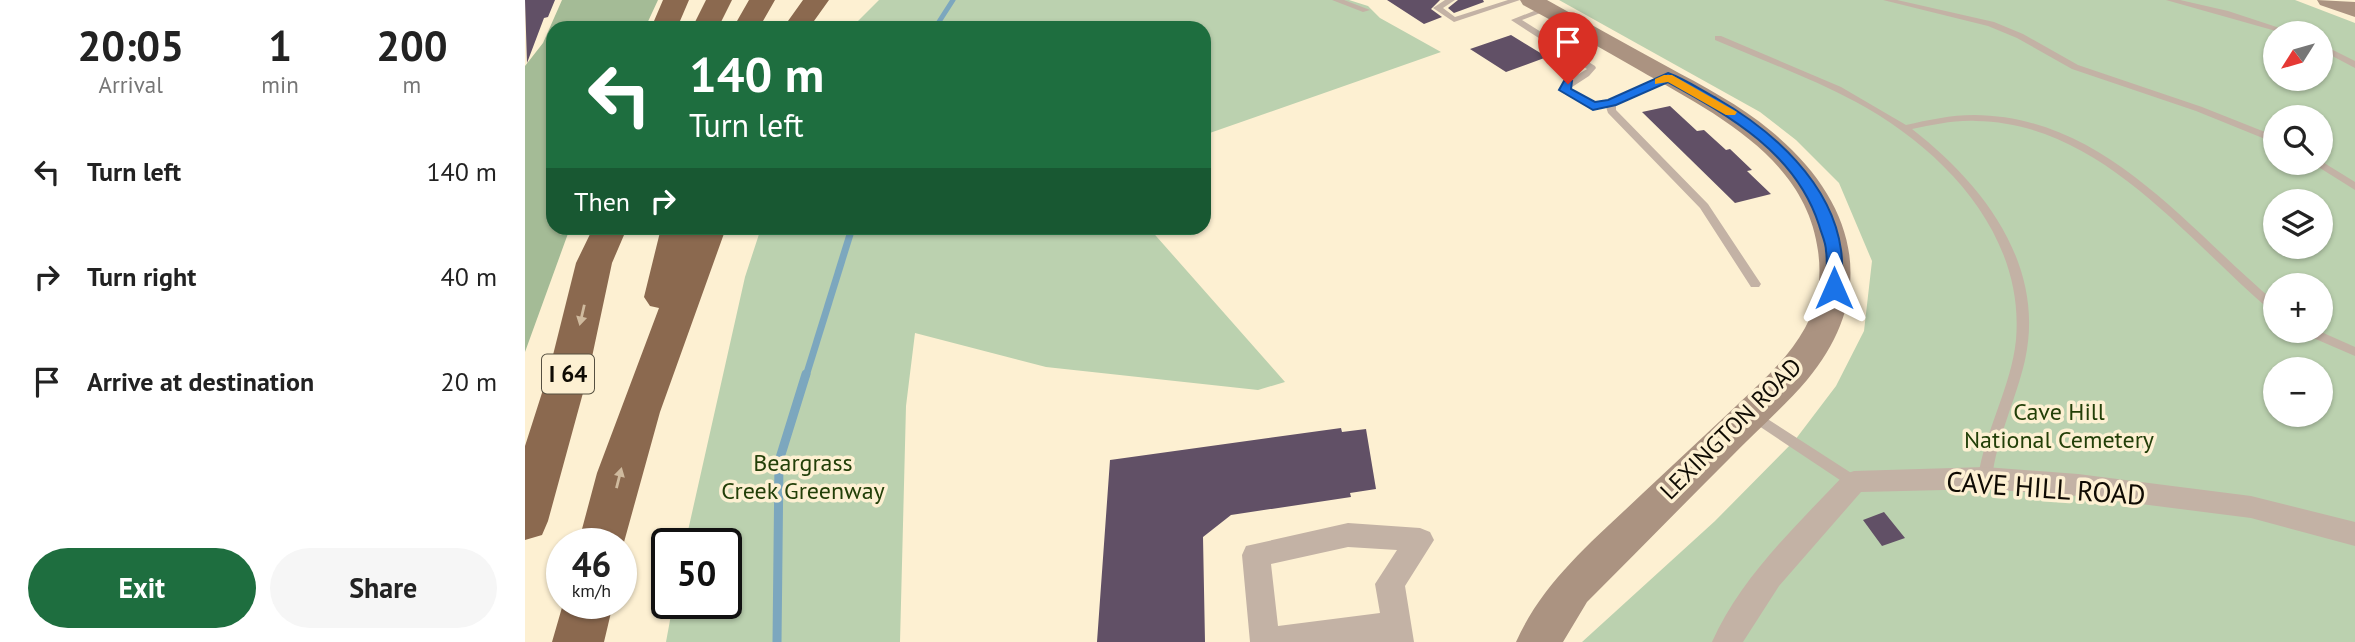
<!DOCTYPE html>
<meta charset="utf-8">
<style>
:root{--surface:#fff;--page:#f6f6f6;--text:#222;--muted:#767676;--accent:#1e6e3f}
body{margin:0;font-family:"PT Sans",sans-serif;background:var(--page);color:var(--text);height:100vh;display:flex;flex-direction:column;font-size:26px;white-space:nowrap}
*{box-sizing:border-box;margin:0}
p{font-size:23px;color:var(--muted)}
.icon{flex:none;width:38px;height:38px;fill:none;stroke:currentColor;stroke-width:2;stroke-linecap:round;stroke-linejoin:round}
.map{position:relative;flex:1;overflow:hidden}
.details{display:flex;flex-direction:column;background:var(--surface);width:525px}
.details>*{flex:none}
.hud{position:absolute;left:21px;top:21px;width:665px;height:214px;border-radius:21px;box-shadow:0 2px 5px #0004;background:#1e6e3f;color:#fff;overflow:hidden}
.needle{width:46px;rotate:233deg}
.controls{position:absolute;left:1738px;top:21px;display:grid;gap:14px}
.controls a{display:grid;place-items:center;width:70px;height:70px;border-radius:50%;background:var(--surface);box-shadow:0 2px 5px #0004;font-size:35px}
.speed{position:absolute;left:21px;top:528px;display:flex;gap:14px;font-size:35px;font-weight:700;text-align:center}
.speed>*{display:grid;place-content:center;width:91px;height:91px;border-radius:50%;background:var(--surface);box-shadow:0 2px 5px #0004;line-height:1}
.speed small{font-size:18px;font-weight:400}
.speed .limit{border:4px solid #111;border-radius:10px;background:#fff;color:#111}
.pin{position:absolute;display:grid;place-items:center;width:60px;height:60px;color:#fff;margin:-72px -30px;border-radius:50% 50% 50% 0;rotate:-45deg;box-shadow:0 0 7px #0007}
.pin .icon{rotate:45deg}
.me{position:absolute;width:77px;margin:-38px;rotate:0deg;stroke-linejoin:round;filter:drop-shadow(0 0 5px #0008)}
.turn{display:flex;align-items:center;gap:24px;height:147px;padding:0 28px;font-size:32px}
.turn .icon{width:91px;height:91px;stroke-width:2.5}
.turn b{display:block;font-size:49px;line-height:60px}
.then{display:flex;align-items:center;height:66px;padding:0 28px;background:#0003;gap:14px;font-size:26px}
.eta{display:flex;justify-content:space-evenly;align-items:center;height:119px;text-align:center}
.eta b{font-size:42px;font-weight:700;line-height:49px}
.cta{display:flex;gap:14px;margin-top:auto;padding:14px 28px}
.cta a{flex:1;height:80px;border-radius:42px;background:var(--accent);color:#fff;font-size:28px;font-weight:700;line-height:80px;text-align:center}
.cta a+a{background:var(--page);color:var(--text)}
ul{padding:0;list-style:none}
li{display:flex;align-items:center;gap:21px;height:105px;padding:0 28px}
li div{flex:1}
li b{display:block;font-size:26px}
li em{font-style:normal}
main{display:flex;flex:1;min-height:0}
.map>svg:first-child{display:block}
.green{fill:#bbd1af;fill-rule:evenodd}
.forest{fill:#a4bb96}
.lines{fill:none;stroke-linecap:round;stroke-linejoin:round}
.stream-far2{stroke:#7ca7be;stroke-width:5}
.stream-far1{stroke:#7ca7be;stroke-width:7}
.stream{stroke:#7ca7be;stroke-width:9}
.building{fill:#615066}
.service{fill:#c3b2a5;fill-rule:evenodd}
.minor{fill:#c3b2a5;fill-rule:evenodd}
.secondary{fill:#ab9381;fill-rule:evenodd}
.motorway{fill:#8b694f;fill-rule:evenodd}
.oneway{fill:#cfba9e}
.route{fill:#1a73e8;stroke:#114b97;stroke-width:2}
.slow{fill:#f59e0b}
.labels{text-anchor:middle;stroke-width:7;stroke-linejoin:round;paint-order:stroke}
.shield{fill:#fdf0d2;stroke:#565041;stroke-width:2}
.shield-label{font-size:23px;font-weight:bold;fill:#0f0b03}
.park-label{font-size:24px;fill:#223f08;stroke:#fdf0d2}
.street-label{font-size:24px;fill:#0f0b03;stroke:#fdf0d2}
.near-street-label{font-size:28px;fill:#0f0b03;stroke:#fdf0d2}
</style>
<main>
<section class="details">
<div class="eta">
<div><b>20:05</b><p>Arrival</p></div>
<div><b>1</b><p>min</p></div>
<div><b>200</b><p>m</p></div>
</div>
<ul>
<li><svg class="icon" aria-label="left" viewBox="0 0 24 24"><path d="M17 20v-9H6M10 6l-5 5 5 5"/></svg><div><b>Turn left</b></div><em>140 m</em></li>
<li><svg class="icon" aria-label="right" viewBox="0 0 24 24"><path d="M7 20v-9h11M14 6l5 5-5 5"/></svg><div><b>Turn right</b></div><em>40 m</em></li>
<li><svg class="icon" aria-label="arrive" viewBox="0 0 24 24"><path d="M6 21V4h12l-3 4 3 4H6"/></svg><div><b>Arrive at destination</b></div><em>20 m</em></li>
</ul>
<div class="cta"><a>Exit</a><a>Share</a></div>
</section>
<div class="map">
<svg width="1830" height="642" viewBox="0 0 1830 642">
<rect width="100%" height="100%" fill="#fdf0d2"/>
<path class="green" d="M354 0H824L843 6 855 18 916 52 679 135V28H326Z
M1034 0H1770L1830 23V642H1057L1190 521 1270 440 1311 386 1339 331 1347 261 1314 183 1271 140 1235 112ZM1750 33H1796V79H1750ZM1750 117H1796V163H1750ZM1750 201H1796V247H1750ZM1750 285H1796V331H1750ZM1750 369H1796V415H1750Z
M236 228H624L760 382 733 390 521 367 390 333 381 406 375 642H141L148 604H201V544H160L220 277Z"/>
<path class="forest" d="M37 0H133L120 28H28V228H45L0 352V66L18 43Z"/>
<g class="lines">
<path class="stream-far2" d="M410 28 428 0"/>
<path class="stream-far1" d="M281 376 327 228"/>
<path class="stream" d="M252 642 254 461 281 374"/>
</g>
<path class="building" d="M0 0H30L23 17 19 18 2 63Z
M862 0H915L906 9 917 17 899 24Z
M933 0H958L959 2 929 13 923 8Z
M986 35 1022 57 981 72 945 49Z
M1145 106 1172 131 1179 130 1201 150 1205 149 1227 170 1222 171 1246 194 1210 203 1117 112Z
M816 428 817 432 841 429 851 489 825 493 826 497 706 515 678 537 680 642H572L585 460Z
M1359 512 1380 538 1357 546 1338 520Z"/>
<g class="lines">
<path class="service" d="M807 0H819L845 10 838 12Z
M920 0H930L918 8 930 17 983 0H995L929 22 908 8Z
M1358 0H1372L1469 22 1498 34 1553 65 1677 107 1750 136V143L1671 111 1547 69 1492 38 1463 26Z
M1641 0H1655L1703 11 1770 33H1758Z
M1019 7 1026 9 997 20 1070 66 1071 68 1064 76 1044 89 1069 103 1084 101 1140 75H1146V79L1091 104V110L1183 204 1236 284 1234 287H1226L1175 208 1083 113 1081 107 1065 108 1036 92 1034 90 1042 81 1062 69 986 20Z
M1190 36H1196L1316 87 1381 125C1403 120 1426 115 1449 115 1578 116 1660 226 1750 302V312L1746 311C1659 237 1575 123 1451 121 1429 120 1408 125 1387 129 1458 184 1521 265 1500 360 1491 400 1472 437 1467 478L1465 482 1460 484 1455 482 1453 478C1460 430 1486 388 1491 340 1500 234 1418 149 1331 102 1286 78 1237 60 1190 40Z
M1796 44 1830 61V68L1796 50Z
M1796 161 1830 182V190L1787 163H1796Z
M1777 331H1794L1830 347V356L1779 334Z
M1227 409 1334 478 1336 482 1334 486 1329 488 1324 486 1222 418 1220 414 1222 410Z"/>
<path class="minor" d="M1460 467 1553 474 1726 496 1830 522V546L1726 518 1553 496 1460 489 1336 492 1254 586 1218 642H1187C1216 577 1271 526 1320 474L1329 471Z
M823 523 895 528 905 532 909 540 880 586 889 642H725L717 555 721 546ZM823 547 872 550 850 584 855 613 753 626 746 564Z"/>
<path class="secondary" d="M995 0H1022C1062 22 1102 45 1143 67 1178 86 1215 105 1246 131 1330 200 1356 291 1282 380 1258 408 1229 433 1204 459 1156 507 1109 555 1062 602L1038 642H991C1018 581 1070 539 1117 494 1148 465 1179 436 1210 407 1236 382 1263 359 1280 328 1293 304 1297 278 1293 251 1281 157 1187 112 1114 70 1075 48 1037 26 998 5Z
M1792 0 1830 2V17L1795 5Z"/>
<path class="motorway" d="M138 0H164L152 28H126Z
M181 0H207L193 28H167Z
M224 0H250L234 28H208Z
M278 0H304L284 28H258Z
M68 228H102L87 263 64 371 23 521 17 535 0 540V446L24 371 51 263Z
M136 228H201L135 412 96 553V544H53L72 473 134 308 125 306 119 297Z
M38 604H88L79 642H27Z"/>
</g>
<defs><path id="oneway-solid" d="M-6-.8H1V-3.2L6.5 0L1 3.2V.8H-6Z" transform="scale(1.75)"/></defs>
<g class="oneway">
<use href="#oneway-solid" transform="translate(57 315) rotate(103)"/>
<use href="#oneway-solid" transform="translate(94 478) rotate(-76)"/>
</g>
<path class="route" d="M1143 73C1160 79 1176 90 1191 98 1247 130 1307 183 1316 250 1318 263 1317 276 1317 288L1315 292H1304L1301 288C1301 276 1303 263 1301 251 1301 242 1296 233 1294 225 1271 153 1205 116 1143 82L1091 105 1068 110 1034 90 1039 81H1047L1046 89 1070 102 1083 100Z"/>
<path class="slow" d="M1139 75H1147L1212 112 1210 115H1201L1143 82 1130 84V79Z"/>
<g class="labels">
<rect class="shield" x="17" y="354.5" width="52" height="39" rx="5"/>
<g class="shield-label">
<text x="43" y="382">I 64</text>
</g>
<g class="park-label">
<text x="1534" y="420">Cave Hill<tspan x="1534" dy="28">National Cemetery</tspan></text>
<text x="278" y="471">Beargrass<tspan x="278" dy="28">Creek Greenway</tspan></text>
</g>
<g class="street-label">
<text transform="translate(1206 429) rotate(-45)" y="8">LEXINGTON ROAD</text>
</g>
<g class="near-street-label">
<text transform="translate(1521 488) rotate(4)" y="10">CAVE HILL ROAD</text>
</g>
</g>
</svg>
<div class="controls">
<a><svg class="needle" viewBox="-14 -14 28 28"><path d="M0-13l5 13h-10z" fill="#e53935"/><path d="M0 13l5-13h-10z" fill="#767676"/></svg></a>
<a><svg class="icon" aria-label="search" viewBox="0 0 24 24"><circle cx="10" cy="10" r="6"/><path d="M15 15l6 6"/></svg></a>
<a><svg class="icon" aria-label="layers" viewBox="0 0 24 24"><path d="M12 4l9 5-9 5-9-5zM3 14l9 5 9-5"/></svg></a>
<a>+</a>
<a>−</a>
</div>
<div class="speed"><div>46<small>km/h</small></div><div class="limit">50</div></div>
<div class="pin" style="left:1043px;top:84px;background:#d93025"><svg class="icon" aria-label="arrive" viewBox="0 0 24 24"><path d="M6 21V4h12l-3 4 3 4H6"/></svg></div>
<svg class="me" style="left:1309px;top:288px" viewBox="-20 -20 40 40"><path d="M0-17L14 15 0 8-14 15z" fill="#1a73e8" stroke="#fff" stroke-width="4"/></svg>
<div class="hud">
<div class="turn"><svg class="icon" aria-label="left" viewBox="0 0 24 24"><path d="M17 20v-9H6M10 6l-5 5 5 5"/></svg><div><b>140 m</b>Turn left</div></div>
<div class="then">Then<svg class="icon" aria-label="right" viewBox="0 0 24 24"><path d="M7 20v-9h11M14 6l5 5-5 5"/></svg></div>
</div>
</div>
</main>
